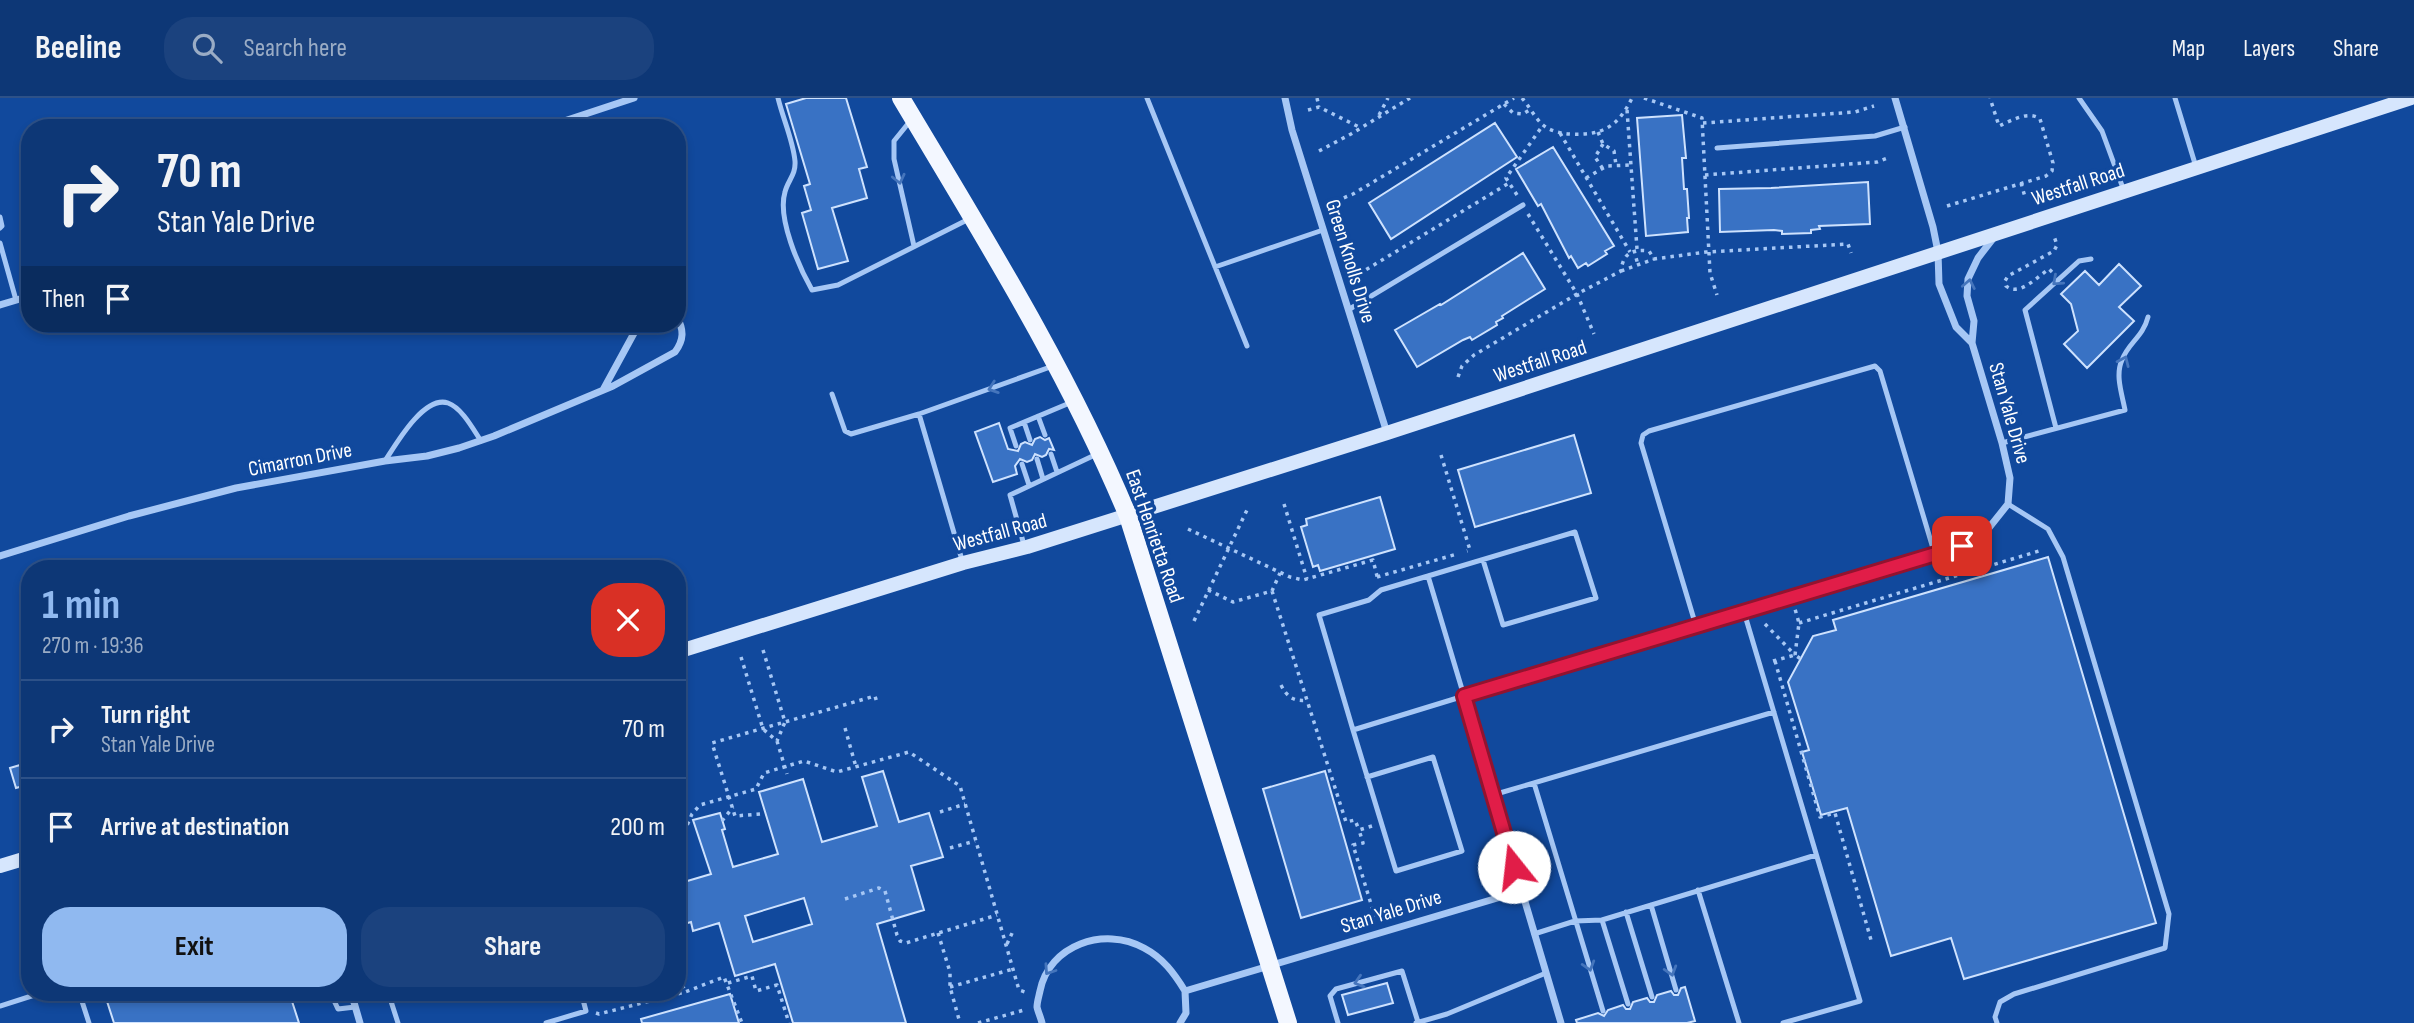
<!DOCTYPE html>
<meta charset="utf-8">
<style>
:root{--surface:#0d3776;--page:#1b427e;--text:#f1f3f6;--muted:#9aacc5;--line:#2d5188;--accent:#90b9f0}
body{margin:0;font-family:"Sofia Sans Condensed",sans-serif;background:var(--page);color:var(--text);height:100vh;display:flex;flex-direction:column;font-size:26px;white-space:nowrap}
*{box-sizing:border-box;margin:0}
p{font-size:23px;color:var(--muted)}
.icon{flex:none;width:38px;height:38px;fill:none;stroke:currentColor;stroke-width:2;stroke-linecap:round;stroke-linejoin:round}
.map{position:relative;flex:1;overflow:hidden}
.panel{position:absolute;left:21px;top:462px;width:665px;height:441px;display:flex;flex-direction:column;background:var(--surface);border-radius:28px;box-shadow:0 4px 10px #0003,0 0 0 2px var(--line)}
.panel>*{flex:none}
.hud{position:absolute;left:21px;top:21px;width:665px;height:214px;border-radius:28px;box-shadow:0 4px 10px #0003,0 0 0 2px var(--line);background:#0d3776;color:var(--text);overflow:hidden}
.pin{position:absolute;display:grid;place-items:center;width:60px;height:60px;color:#fff;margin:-30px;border-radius:14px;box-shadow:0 4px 10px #0006}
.me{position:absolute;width:77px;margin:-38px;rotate:344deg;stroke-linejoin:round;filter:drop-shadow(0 0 5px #0008)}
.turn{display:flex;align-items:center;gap:24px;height:147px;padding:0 21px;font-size:32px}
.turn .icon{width:91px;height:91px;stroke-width:2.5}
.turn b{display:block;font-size:49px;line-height:60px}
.then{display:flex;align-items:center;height:66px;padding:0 21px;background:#0003;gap:14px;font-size:26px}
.round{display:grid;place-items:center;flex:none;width:74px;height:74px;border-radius:28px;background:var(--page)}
.headline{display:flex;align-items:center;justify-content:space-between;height:119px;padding:0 21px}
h1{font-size:42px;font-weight:700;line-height:52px;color:var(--accent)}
.action{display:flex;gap:14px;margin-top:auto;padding:14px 21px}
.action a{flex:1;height:80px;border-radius:28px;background:var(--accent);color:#111;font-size:28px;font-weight:700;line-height:80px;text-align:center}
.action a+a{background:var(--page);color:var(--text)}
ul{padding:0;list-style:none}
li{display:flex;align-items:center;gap:21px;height:98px;padding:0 21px;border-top:2px solid var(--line)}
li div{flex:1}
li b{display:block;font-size:26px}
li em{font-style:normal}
header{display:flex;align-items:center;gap:42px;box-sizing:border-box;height:98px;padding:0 35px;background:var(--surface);border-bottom:2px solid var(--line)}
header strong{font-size:33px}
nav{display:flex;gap:38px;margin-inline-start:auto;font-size:24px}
.search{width:490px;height:63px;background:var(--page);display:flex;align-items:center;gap:18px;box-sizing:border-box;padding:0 24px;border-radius:28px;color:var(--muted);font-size:26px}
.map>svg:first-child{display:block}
.building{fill:#3972c4;stroke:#cee2fe;stroke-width:2;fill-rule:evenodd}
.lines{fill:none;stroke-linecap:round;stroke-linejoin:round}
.path{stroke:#a6c7f5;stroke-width:3.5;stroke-dasharray:3.5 5;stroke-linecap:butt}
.lane{stroke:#a6c7f5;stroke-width:5}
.street{stroke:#a6c7f5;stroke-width:7}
.secondary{stroke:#d6e6fd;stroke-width:14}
.primary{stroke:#f3f7ff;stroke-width:18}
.oneway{stroke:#4575bc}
.route-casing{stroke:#92132f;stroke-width:18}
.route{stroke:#e11d48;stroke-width:12}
.labels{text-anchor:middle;stroke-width:7;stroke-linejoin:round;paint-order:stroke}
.street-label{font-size:21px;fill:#fff;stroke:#11499d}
</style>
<header>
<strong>Beeline</strong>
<div class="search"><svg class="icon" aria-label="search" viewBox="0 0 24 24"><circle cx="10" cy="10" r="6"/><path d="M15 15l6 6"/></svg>Search here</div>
<nav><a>Map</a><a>Layers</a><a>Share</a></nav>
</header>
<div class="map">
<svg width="2414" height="925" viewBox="0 0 2414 925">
<rect width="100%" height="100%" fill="#11499d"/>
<path class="building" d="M806 0H846L867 69 859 71 867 100 832 110 848 163 818 171 802 115 811 112 804 88 810 86 786 6Z
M1682 17 1686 60H1682L1684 91H1687L1689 120H1687L1688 134 1646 138 1637 20Z
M1495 25 1517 59 1391 141 1369 105Z
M1553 49 1614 148 1605 153 1607 156 1588 168 1586 165 1578 170 1571 158 1569 160 1541 106 1538 108 1516 71Z
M1868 84 1870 126 1819 128 1820 131 1811 132V135L1782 136V133L1774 132 1720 134 1719 91 1771 90Z
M1523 155 1545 191 1502 218 1503 220 1496 224 1497 227 1472 242 1470 239 1463 242 1417 269 1395 232 1440 206 1441 207Z
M2119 166 2141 188 2119 209 2134 223 2087 270 2064 246 2078 233 2071 206 2061 196 2085 173 2099 187Z
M999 325 1008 351 1018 353 1021 346 1025 344 1032 347 1035 341 1040 339 1045 342 1049 340 1054 352 1049 351 1046 357 1042 359 1035 356 1032 362 1027 364 1020 361 1015 368 1017 376 993 384 975 334Z
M1574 337 1591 395 1475 429 1458 372Z
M1380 399 1395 451 1320 473 1318 467 1313 469 1301 429 1307 427 1306 421Z
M2048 459 2156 825 1964 881 1951 840 1891 858 1847 710 1821 717 1802 654 1809 652 1788 584 1813 538 1836 532 1833 522Z
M30 664V686L16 690 10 670Z
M883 673 899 724 929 715 943 759 911 768 924 812 877 826 906 925H793L775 866 735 878 719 825 693 833 691 824 677 828V786L711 776 693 722 720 715 725 731 722 732 733 769 778 756 759 694 803 681 822 744 877 728 862 679ZM804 800 812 826 753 844 745 818Z
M1325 673 1362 802 1301 820 1263 691Z
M1387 885 1393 905 1348 917 1342 897Z
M1685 889 1695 923 1687 925H1577L1576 922 1598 915 1604 918 1608 912 1623 907 1626 911H1630L1633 904 1647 900 1650 904H1654L1657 897 1671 893 1674 897H1678L1681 890Z
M104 894H289L299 925H114Z
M730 896 739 925H642L641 921Z"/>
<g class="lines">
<path class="path" d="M1317 0 1319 9
M1522 0C1529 8 1535 20 1543 27 1550 33 1560 35 1569 36 1602 38 1618 29 1632 0
M1644 0 1702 20 1710 175 1717 197
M1504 6 1513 15 1523 16 1531 11
M1308 12 1319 9 1361 30
M1627 12 1637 151
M1379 17 1388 0
M1703 25 1855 14 1874 8
M1598 34 1603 46 1614 53 1616 67
M1560 35 1630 154
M1603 46 1595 59 1603 71
M1319 53 1351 36 1410 0
M1705 77 1877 64 1890 59
M1586 80 1607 68 1630 67
M2021 85 2025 99
M1517 97 1506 80 1543 27
M1336 103 1353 96 1514 0
M1947 108 2046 78 2052 73 2053 65 2040 21C2028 12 2011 23 1999 28L1990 0
M1528 116 1577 196 1594 236
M1634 152 1638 167
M1621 173 1654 161
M2052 174 2049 171C2037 179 2019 199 2006 188L2005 183 2008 178 2054 153 2057 147 2054 138
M1359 176 1509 85
M1458 279 1462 268 1474 257 1577 196 1621 173C1623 155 1632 151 1649 153L1654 161 1706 154 1848 146 1851 155
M1441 357 1470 452 1467 453
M1284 406 1307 481
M1188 431 1290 479 1303 482 1373 462 1378 482
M1377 479 1457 456
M1208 492 1233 504 1272 493 1280 475
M1272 493 1346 724 1355 722 1359 732
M1194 523 1247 412
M1799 525 2039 453
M1765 526 1795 557
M763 552 785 624 777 643
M1795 557 1799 525 1795 511
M741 559 763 631 777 643 787 676
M1773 563 1795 557 1801 561
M1775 563 1820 719 1835 715 1871 842
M1281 587C1287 599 1294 604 1308 602
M845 630 856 669
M940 714 965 706
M760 716 735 718 712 645 875 598 877 605
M722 723 733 709
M1372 728 1359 732 1363 745 1353 747 1375 819
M677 750 692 716 700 707 756 691 764 675 804 663 837 674 909 654 960 688 1019 892 1025 894
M950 750 975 743
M845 801 879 790 885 793 897 837 900 843 906 845 997 817
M938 835 950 874V889L960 925
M1007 846 1014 831
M677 871 685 894 724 879 742 925
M728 885 752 878 756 893 777 887 789 925
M950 889 1013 871
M596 915 599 916 685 894
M978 925 1024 912"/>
<path class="lane" d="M778 0C783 21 793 42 795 63 796 77 788 82 785 94 777 120 799 169 812 192L838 187 969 121
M1147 0 1247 248
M2079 0 2102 33 2124 93
M2175 0 2196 69
M911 22 894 43V61L914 148
M1717 50 1875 38 1905 29
M0 119 2 128 0 130
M0 145 16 202
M1215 169 1323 132
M1348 212 1523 107
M832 296 845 333 851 336 919 316 1053 268
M919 316 962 462
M1038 318 1045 337
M1024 324 1030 342
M2056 330 2025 212 2079 163 2091 161
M2002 345 2125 312C2122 296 2115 277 2122 262 2128 245 2143 239 2148 219
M1016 348 1010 330 1072 304
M1051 356 1057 374
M1037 361 1043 381
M385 363C396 346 424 297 448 305 462 310 473 331 481 343
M1022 366 1029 387
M1024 447 1010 397 1097 356
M1428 478 1381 492 1369 502 1319 517 1353 632 1464 598 1428 478 1575 434 1596 500 1503 527 1483 462
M1744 514 1860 903 1783 925
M1696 528 1641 345 1643 337 1649 333 1875 268 1880 273 1935 457
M1353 632 1396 773 1462 753 1433 659 1367 679
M1534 685 1603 913
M1493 697 1774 614
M1698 792 1739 925
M1651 807 1676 892
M1626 814 1652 899
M1602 822 1628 906
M1534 836 1575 823 1602 822 1816 757
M79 894 89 925
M330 894 338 911 355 909
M388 894 398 925
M0 908 44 894
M546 925 586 913 581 894
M1338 925 1330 898 1336 891 1402 873 1418 924
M1416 925 1447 916 1546 875
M1997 925 1995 919 2000 904 2014 896 2165 850 2169 816 2063 459 2048 431 2008 406"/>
<path class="street" d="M1285 0 1292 32 1387 335
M1895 0 1933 129 1938 154 1939 186 1956 229 1972 245
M543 30 634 0
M0 207 30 198
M603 292 639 226
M0 458 129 418 236 390 385 363 427 358 459 350 494 338 613 288 675 254C684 242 684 232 677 219
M1185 893 1521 793
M351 894 360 925
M1042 925C1041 920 1038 914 1037 909 1037 904 1039 898 1040 893 1049 847 1104 828 1144 850 1163 860 1174 875 1185 893
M1180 925 1186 915 1185 893
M1561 925 1464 598 1935 457 1962 448 1988 431 2008 406 2010 380 2002 345 1972 245 1974 223 1967 198 1968 181 1978 160 1995 138"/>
<path class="secondary" d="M677 554 963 465 1027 449 1387 335 2411 0
M0 768 30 759"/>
<path class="primary" d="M901 0C982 136 1067 271 1128 418L1288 925"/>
</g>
<defs><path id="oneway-chevron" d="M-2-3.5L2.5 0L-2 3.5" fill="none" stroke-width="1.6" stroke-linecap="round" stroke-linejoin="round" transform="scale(1.75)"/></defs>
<g class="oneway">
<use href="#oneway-chevron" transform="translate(899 81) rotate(77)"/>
<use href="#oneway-chevron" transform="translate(2057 183) rotate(138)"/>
<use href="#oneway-chevron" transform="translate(1969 186) rotate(-79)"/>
<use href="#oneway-chevron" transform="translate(2124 263) rotate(-66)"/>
<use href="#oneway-chevron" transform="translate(993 290) rotate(161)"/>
<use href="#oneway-chevron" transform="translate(1589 868) rotate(73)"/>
<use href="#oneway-chevron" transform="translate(1049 872) rotate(124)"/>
<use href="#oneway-chevron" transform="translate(1671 873) rotate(73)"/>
<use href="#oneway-chevron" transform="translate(1359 884) rotate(163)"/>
</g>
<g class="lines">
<defs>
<path id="route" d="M1514 769 1464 598 1962 448"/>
</defs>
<use href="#route" class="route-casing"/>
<use href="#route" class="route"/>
</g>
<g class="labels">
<g class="street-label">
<text transform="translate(2078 86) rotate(-18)" y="7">Westfall Road</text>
<text transform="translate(1351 163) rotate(73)" y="7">Green Knolls Drive</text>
<text transform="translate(1540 263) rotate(-18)" y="7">Westfall Road</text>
<text transform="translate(2010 315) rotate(74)" y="7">Stan Yale Drive</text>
<text transform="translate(300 361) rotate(-11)" y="7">Cimarron Drive</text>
<text transform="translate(1000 434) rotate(-15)" y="7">Westfall Road</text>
<text transform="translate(1155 438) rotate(71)" y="7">East Henrietta Road</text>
<text transform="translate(1391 813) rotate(-17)" y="7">Stan Yale Drive</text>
</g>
</g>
</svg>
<div class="pin" style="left:1962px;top:448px;background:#d93025"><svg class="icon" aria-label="arrive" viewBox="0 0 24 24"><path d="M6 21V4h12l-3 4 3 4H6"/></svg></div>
<svg class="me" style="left:1514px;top:769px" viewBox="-20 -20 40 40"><circle r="19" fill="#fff"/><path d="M0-13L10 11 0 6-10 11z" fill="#e11d48"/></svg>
<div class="hud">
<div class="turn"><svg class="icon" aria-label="right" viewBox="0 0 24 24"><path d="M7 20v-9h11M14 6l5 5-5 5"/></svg><div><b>70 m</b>Stan Yale Drive</div></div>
<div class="then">Then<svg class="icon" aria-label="arrive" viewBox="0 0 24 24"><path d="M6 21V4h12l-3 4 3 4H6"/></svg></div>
</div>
<section class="panel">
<div class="headline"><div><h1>1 min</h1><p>270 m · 19:36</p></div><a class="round" style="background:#d93025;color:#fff"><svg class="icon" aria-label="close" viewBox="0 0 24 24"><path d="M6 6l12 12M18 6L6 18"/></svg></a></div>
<ul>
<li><svg class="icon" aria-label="right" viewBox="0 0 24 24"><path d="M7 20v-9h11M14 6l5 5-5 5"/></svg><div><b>Turn right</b><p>Stan Yale Drive</p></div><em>70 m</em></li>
<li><svg class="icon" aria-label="arrive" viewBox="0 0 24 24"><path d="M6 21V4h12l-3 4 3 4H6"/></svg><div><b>Arrive at destination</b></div><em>200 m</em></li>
</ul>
<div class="action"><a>Exit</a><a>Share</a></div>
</section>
</div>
